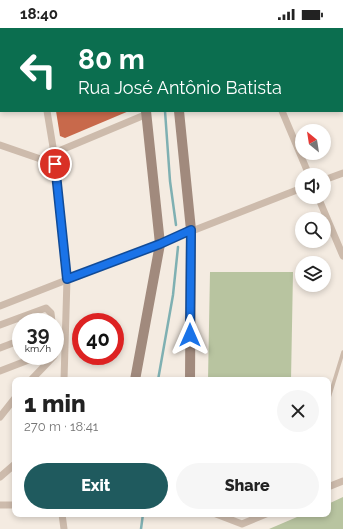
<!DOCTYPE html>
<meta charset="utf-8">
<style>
:root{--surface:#fff;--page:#f6f6f6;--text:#222;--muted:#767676;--accent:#1f5a5e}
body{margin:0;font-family:Raleway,sans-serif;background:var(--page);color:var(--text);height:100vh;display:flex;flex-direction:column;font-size:15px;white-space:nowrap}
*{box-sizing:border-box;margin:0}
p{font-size:13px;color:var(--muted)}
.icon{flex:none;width:22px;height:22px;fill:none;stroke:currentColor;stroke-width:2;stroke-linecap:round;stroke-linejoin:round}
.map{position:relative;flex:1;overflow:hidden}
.details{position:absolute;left:12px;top:349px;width:319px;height:140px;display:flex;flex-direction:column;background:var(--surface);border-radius:8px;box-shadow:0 2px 6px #0003}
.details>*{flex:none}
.hud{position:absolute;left:0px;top:0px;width:343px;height:84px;box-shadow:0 2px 6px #0003;background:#0b6e4f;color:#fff;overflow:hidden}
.needle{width:26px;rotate:330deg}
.fabs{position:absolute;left:295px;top:96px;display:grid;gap:8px}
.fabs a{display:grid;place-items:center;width:36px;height:36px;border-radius:50%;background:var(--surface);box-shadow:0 2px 6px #0003;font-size:20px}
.speed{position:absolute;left:12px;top:285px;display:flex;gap:8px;font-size:20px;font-weight:700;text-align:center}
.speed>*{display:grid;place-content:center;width:52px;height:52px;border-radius:50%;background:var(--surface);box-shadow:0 2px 6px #0003;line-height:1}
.speed small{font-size:10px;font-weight:400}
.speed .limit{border:6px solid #d22;background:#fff;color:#111}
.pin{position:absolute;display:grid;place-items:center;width:34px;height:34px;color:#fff;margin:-17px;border:2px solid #fff;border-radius:50%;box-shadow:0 1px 4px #0007}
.me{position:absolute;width:44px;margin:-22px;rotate:0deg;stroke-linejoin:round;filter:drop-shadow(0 0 3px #0008)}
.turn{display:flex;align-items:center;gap:14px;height:84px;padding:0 12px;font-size:18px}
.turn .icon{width:52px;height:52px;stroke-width:2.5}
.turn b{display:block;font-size:28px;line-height:34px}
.round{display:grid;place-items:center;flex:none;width:42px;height:42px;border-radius:21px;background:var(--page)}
.summary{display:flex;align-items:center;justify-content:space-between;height:68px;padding:0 12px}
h1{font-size:24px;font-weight:800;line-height:30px}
.primary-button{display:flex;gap:8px;margin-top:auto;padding:8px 12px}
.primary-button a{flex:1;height:46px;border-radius:24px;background:var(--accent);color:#fff;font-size:16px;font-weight:800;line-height:46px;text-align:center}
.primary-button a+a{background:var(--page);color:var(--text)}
.status{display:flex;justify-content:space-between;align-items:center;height:28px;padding:0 20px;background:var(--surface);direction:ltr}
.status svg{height:11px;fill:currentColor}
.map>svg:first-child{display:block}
.green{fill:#b8c4a0}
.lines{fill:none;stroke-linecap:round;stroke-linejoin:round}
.stream{stroke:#7fb0b2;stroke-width:2.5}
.building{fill:#c8694b}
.lane{stroke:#cdbbac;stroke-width:3.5}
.street{stroke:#cdbbac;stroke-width:7}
.secondary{stroke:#a18a7d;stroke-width:10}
.route-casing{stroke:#114b97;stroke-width:10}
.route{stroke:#1a73e8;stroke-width:7}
</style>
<div class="status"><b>18:40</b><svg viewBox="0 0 49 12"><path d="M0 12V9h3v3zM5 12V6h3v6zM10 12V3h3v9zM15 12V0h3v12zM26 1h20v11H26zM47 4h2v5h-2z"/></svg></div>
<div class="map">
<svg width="343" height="501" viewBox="0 0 343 501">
<rect width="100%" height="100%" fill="#f4ebe1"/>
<path class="green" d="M210 244H293L291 352H208Z
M343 469V501H269L304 486H328V476Z"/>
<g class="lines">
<path class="stream" d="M156 0V1
M165 83 170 153 176 197
M158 352 173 267 178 219
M141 501 143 486"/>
</g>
<path class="building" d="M56 83H129L65 110 60 108Z"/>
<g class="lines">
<path class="lane" d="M328 373 343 324
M328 422V425"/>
<path class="street" d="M34 0V1
M342 9H343
M47 83 54 125 67 251 64 352
M282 83 309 147
M0 117 55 136
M54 125 147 86
M324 152 343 145
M318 169 343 228
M0 278 302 160
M0 297 46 280 51 285 52 294
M0 320 21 312
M0 343 39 328
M31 352 54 328
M0 389 15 370
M0 449 15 436
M328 459 343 453
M0 477H15
M62 486 64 501
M216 486 242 496 266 486"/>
<path class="secondary" d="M136 0V1
M169 0V1
M179 83 191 202 190 352
M135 352 160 216 146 83"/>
</g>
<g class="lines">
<defs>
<path id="route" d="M55 136 67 251 160 216 191 202 190 307"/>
</defs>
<use href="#route" class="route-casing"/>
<use href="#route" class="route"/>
</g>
</svg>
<div class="fabs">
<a><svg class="needle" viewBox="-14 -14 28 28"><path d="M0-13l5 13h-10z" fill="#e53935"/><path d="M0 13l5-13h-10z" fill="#767676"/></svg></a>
<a><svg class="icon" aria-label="sound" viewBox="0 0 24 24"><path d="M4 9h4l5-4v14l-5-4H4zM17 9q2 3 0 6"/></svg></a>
<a><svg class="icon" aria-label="search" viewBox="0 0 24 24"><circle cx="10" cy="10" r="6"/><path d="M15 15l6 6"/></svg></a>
<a><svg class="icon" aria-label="layers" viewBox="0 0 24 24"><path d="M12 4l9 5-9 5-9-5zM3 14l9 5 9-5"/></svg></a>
</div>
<div class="speed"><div>39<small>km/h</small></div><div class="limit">40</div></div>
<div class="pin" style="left:55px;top:136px;background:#d93025"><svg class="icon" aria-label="arrive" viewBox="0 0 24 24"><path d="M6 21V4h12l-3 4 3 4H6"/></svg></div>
<svg class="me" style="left:190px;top:307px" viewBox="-20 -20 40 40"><path d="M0-17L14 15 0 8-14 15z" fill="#1a73e8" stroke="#fff" stroke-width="4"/></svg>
<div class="hud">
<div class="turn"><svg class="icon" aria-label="left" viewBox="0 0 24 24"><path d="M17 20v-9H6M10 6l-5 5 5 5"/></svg><div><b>80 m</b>Rua José Antônio Batista</div></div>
</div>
<section class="details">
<div class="summary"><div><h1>1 min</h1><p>270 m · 18:41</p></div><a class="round"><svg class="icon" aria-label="close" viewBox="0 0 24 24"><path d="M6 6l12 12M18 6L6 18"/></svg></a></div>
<div class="primary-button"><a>Exit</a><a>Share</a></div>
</section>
</div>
